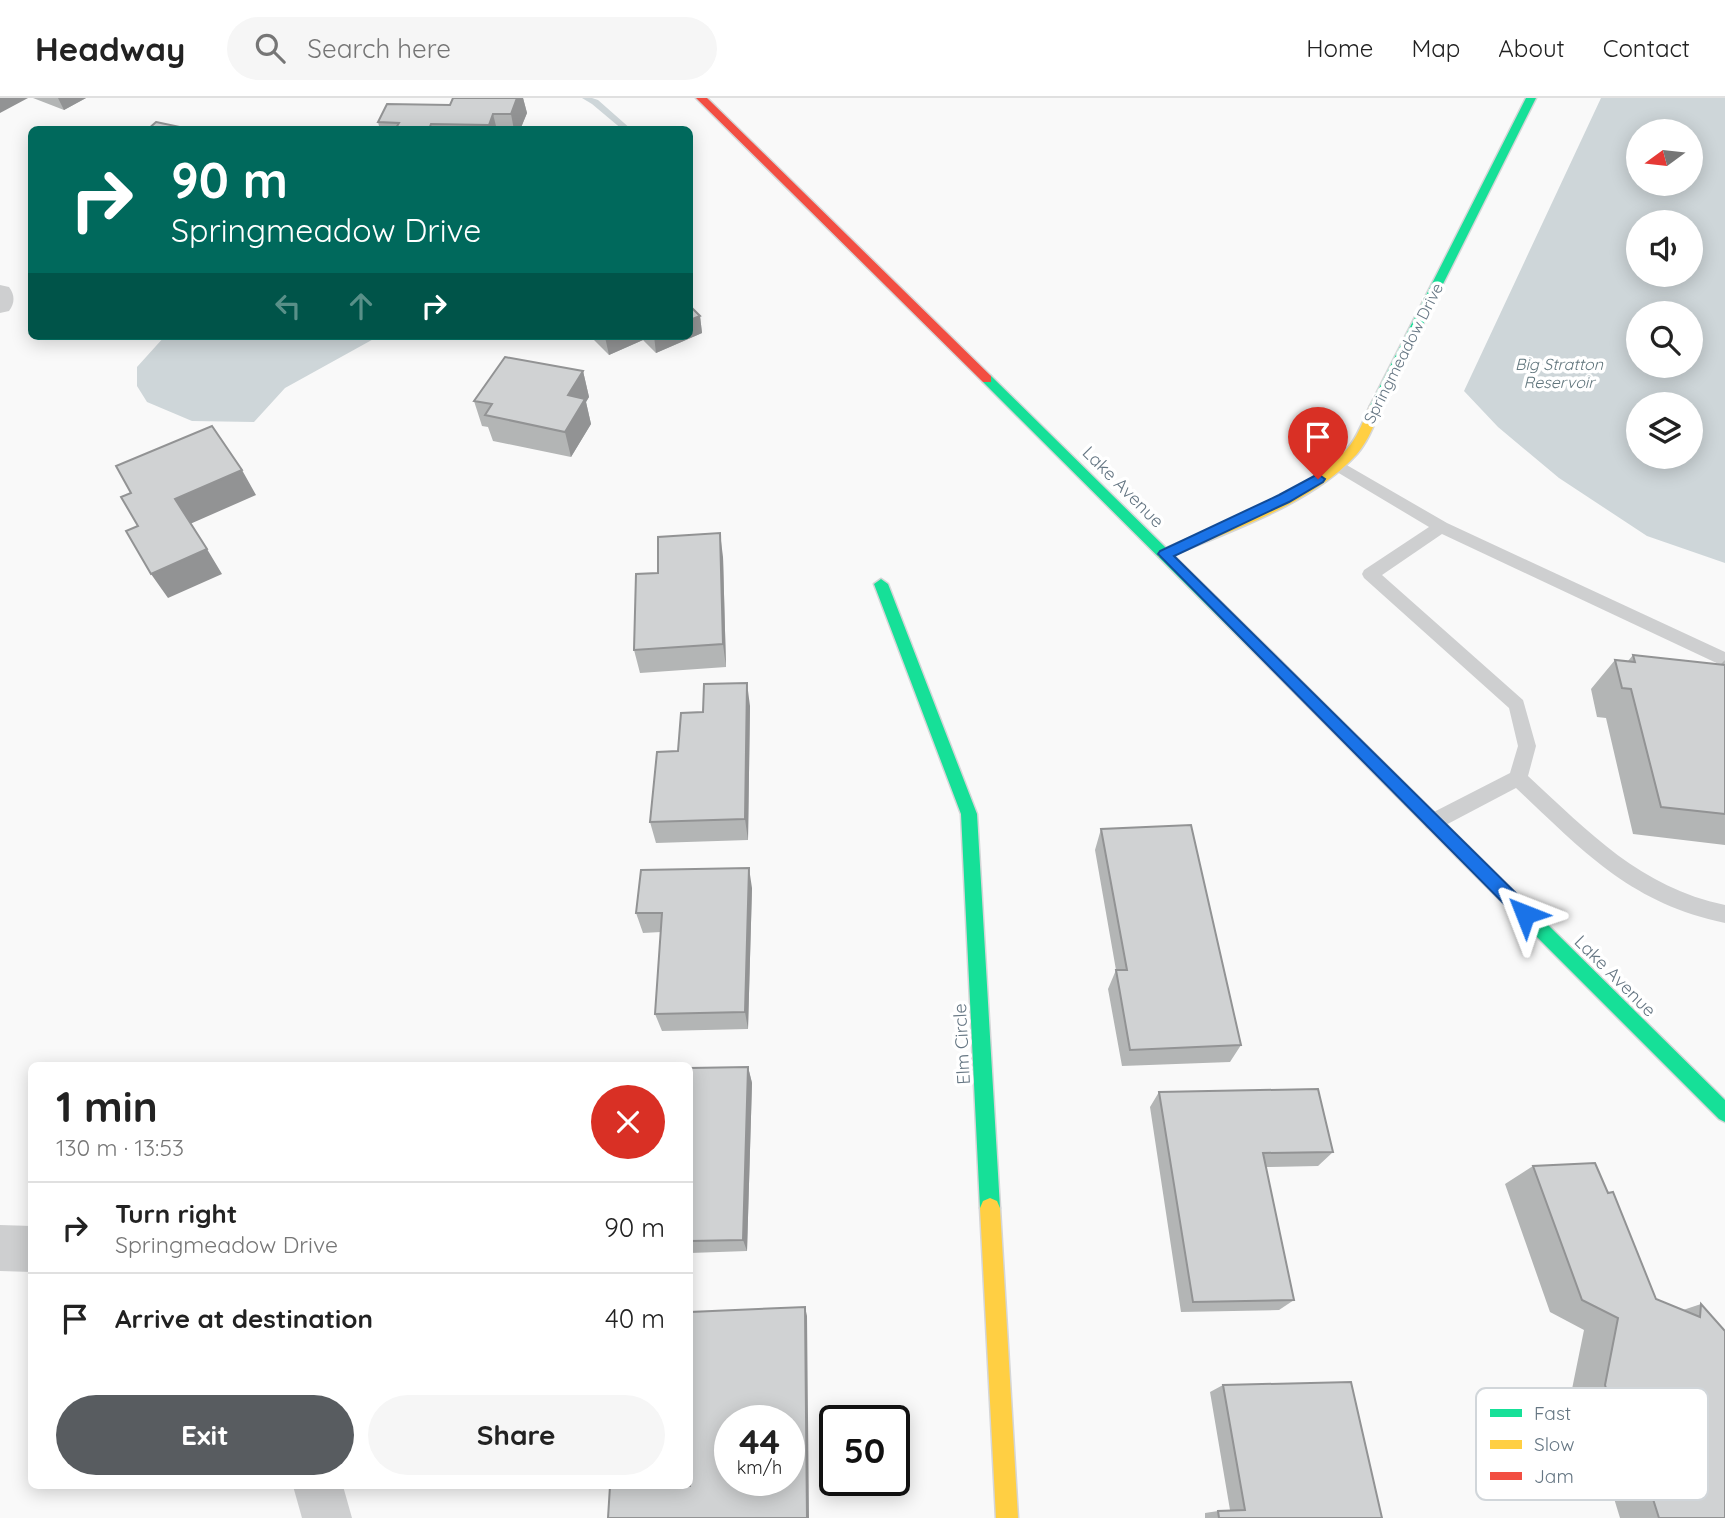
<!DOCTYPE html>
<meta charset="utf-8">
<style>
:root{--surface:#fff;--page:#f6f6f6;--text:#222;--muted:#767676;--line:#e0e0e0;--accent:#585c60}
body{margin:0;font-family:Quicksand,sans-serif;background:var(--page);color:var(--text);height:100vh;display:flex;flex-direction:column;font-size:26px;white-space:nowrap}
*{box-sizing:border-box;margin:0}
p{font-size:23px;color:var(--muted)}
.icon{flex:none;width:38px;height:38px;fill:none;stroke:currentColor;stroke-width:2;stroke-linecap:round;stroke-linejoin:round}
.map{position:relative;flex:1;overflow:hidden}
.drawer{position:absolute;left:28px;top:964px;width:665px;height:427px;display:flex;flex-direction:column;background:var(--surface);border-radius:10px;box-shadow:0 4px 18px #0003}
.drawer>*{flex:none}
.guide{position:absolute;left:28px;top:28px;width:665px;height:214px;border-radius:10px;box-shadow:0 4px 18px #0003;background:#00695c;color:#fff;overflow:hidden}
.needle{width:46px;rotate:255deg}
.tools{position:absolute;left:1626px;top:21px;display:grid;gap:14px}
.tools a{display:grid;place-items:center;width:77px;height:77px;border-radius:50%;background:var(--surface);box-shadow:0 4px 18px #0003;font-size:35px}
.speed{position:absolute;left:714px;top:1307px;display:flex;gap:14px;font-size:35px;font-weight:700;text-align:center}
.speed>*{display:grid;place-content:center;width:91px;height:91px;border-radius:50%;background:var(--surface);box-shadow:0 4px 18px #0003;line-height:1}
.speed small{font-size:18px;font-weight:400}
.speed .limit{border:4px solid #111;border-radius:10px;background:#fff;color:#111}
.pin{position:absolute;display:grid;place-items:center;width:60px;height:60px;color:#fff;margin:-72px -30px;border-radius:50% 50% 50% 0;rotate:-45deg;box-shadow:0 0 7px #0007}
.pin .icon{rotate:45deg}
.me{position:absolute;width:77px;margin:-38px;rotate:315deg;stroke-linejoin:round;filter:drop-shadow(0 0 5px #0008)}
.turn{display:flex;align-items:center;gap:24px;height:147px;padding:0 28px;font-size:32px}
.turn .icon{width:91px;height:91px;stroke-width:2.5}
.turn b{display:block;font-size:49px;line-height:60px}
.lanes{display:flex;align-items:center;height:66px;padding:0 28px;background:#0003;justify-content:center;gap:35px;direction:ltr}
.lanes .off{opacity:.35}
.round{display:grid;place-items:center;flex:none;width:74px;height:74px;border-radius:37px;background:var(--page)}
.summary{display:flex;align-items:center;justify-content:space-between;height:119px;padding:0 28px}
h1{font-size:42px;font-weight:700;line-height:52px}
.action{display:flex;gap:14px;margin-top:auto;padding:14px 28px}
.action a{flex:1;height:80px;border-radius:42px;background:var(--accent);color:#fff;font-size:28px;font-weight:700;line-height:80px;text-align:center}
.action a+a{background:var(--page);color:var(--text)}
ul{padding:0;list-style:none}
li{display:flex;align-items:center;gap:21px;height:91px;padding:0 28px;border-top:2px solid var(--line)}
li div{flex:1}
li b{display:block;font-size:26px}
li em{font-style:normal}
header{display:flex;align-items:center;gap:42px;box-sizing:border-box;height:98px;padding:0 35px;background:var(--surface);border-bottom:2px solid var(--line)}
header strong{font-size:33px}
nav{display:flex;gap:38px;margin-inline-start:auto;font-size:24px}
.search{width:490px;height:63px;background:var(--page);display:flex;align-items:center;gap:18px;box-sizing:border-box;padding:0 24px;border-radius:38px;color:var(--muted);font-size:26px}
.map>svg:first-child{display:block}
.water{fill:#ced6d9;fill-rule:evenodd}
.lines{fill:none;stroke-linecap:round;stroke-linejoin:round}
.stream{fill:#ced6d9;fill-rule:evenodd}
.fast-casing{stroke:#d5d6d7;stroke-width:3}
.slow-casing{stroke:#d5d6d7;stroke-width:3}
.jam-casing{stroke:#d5d6d7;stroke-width:3}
.lane{fill:#cecfd0;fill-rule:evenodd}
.street{fill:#cecfd0;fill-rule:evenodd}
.fast{fill:#16e098;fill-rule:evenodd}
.slow{fill:#ffcf43;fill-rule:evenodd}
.jam{fill:#f24e42;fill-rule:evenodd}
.wall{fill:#b3b5b5}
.shaded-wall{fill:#929394}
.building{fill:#d0d2d3;stroke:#929394;stroke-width:2;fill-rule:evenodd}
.route{fill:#1a73e8;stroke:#114b97;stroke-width:2}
.labels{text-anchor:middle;stroke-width:7;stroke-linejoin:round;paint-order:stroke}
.far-street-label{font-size:16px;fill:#657683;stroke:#fff}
.far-water-label{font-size:16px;font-style:italic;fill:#60757c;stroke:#fff}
.street-label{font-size:18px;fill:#657683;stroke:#fff}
.key{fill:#fff;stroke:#d1d6da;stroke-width:2}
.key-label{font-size:19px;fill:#657683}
</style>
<header>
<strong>Headway</strong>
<div class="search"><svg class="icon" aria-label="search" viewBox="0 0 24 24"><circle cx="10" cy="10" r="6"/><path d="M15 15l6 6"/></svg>Search here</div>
<nav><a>Home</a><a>Map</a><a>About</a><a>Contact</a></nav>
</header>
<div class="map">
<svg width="1725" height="1420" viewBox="0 0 1725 1420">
<rect width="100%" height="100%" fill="#f9f9f9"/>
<path class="water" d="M1601 0H1725V465L1647 438 1559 380 1498 329 1464 293ZM1638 33H1690V86H1638ZM1638 124H1690V177H1638ZM1638 215H1690V268H1638ZM1638 306H1690V359H1638Z
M165 238H379L285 290 254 324 192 323 147 304 137 288V269Z"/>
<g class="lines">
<path class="stream" d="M582 0H592L598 2 632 32H623L592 6Z"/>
<defs>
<path id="fast" d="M1526 0H1536L1382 308 1376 312 1372 311 1370 308Z
M987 277 991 278 1281 563 1283 567 1281 571H1271L983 284V278Z
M881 481 888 486 977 716 1000 1110 997 1117 990 1120 983 1117 980 1110 961 716 874 486Z
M1463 747 1469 749 1725 1002V1024L1719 1021 1457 759 1455 754 1457 749Z"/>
<path id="slow" d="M1376 304 1382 308C1375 324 1369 342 1357 356 1312 406 1230 433 1169 459H1159L1157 456 1159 453C1215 428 1313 395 1351 346 1359 335 1364 321 1370 308Z
M990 1100 997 1103 1000 1110 1018 1420H996L980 1110 983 1103Z"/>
<path id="jam" d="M696 0H707L991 278V284H983Z
M1276 561 1281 563 1469 749 1471 754 1469 759 1463 761 1457 759 1271 571 1269 567 1271 563Z"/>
</defs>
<use href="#fast" class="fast-casing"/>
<use href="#slow" class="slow-casing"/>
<use href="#jam" class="jam-casing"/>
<path class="lane" d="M1338 362 1447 425 1725 554V569L1442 436 1382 477 1523 602 1536 648 1528 678C1590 735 1640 789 1725 807V825C1630 805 1584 754 1516 690L1440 730 1433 732 1426 730 1423 724 1426 718 1510 675 1518 648 1509 610 1364 480 1362 476 1364 472 1429 429 1332 371 1330 367 1332 363Z"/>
<path class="street" d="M0 187 9 189C15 197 15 205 9 213L0 215Z
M0 1127 32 1128V1174L0 1173Z
M293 1388H343L352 1420H302Z"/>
<use href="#fast" class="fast"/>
<use href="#slow" class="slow"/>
<use href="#jam" class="jam"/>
</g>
<path class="wall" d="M33 0H86L64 12Z
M453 0H523L527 15 520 32H380L378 24 450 7Z
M700 218 702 235 656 255 643 242 609 257 590 238H690Z
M583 273 589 299 586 304 591 326 571 359 493 343 488 329 482 328 474 303Z
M723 459 726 569 640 575 634 552 658 475Z
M1633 557 1720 567 1725 562V747L1633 736 1606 620 1597 619 1591 591 1615 562 1628 563Z
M750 608 748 742 656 745 650 724 678 653 703 614Z
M1101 731 1241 947 1230 964 1122 968 1108 891 1116 872 1095 752Z
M752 790 748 931 662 933 655 916 661 834 643 835 636 815Z
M748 969 752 985 747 1153 690 1155V970Z
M1159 994 1333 1054 1318 1068 1266 1069 1294 1202 1279 1212 1181 1214 1150 1009Z
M1533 1068 1608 1095 1656 1201 1683 1212 1701 1206 1725 1420H1620L1595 1338 1584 1339 1571 1296 1584 1232 1550 1214 1505 1086Z
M1223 1287 1382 1420H1205V1415L1218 1413 1230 1412 1210 1294Z"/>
<path class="shaded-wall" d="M0 0H28L0 15Z
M58 0H86L64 12Z
M517 0H523L527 15 520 32H514L511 16Z
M493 16 497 32H490L489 27Z
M700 218 702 235 656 255 654 238H690V222Z
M608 238H642L643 242 609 257 605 239Z
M583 273 589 299 586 304 591 326 571 359 565 334 568 297Z
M242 372 256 397 190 426 175 401Z
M720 435 723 459 726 569 723 546Z
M207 451 222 476 168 500 151 476Z
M747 585 750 608 748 742 745 721Z
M749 770 752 790 748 931 745 914Z
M748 969 752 985 747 1153 743 1142Z
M805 1209 807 1218 809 1420H807Z"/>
<path class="building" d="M453 0H517L511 16H493L489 27 431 26 429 31 396 30 399 25 378 24 387 6 450 7Z
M156 24 185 30 183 32H147Z
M690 208 700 218 690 222Z
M505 259 583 273 568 297 585 301 565 334 485 317 492 306 474 303Z
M212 328 242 372 175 401 207 451 151 476 126 433 138 428 121 399 131 395 116 368Z
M720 435 723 546 634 552 636 476 658 475V439Z
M1633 557 1725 567V716L1661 709 1631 591 1622 590 1615 562 1635 564Z
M747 585 745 721 650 724 657 654 678 653 681 615 703 614 704 586Z
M1191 727 1241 947 1130 952 1116 872H1127L1101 731Z
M749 770 745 914 655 916 662 815H636L641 772Z
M748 969 743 1142 690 1143V970Z
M1318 991 1333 1054 1263 1055 1294 1202 1193 1204 1159 994Z
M1595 1065 1608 1095 1613 1094 1656 1201 1700 1219 1701 1206 1725 1233V1420H1659L1631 1331 1619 1332 1605 1287 1618 1220 1582 1202 1533 1068Z
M805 1209 807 1420H608L610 1388H690V1214ZM730 1323H789V1382H730Z
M1351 1284 1382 1420H1219L1218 1413 1245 1412 1223 1287Z"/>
<path class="route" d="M1318 376 1325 381 1323 384 1289 404 1174 458 1531 810 1534 816 1531 821 1525 823 1519 821 1158 456 1160 453 1279 397Z"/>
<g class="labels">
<g class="far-street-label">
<text transform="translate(1403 255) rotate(-63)" y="6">Springmeadow Drive</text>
</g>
<g class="far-water-label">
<text x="1559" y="272">Big Stratton<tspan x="1559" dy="18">Reservoir</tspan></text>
</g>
<g class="street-label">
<text transform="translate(1123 389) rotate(45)" y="6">Lake Avenue</text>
<text transform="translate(1615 878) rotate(45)" y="6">Lake Avenue</text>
<text transform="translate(962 946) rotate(-93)" y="6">Elm Circle</text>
</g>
</g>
<rect x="1476" y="1290" width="232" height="112" rx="10" class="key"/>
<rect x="1490" y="1311" width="32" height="8" fill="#16e098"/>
<rect x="1490" y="1342" width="32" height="9" fill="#ffcf43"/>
<rect x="1490" y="1374" width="32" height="8" fill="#f24e42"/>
<g class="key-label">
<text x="1534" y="1322">Fast</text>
<text x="1534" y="1353">Slow</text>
<text x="1534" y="1385">Jam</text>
</g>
</svg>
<div class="tools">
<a><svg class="needle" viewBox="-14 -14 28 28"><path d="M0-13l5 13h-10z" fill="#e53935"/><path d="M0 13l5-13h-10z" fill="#767676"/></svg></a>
<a><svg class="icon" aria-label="sound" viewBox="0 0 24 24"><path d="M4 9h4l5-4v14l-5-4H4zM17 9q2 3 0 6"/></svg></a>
<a><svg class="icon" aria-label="search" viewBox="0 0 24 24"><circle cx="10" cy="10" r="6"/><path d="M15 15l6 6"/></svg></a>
<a><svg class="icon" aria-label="layers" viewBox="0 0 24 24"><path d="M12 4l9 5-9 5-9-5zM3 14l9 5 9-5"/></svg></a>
</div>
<div class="speed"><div>44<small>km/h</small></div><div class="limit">50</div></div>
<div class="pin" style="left:1318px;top:381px;background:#d93025"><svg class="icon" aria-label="arrive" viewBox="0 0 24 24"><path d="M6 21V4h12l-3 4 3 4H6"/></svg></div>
<svg class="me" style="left:1525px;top:816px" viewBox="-20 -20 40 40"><path d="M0-17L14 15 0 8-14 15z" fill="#1a73e8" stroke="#fff" stroke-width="4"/></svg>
<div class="guide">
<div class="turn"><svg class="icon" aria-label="right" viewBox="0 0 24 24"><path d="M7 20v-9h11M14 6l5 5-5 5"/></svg><div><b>90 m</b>Springmeadow Drive</div></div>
<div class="lanes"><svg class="icon off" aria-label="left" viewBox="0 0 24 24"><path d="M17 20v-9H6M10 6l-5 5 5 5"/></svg><svg class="icon off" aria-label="ahead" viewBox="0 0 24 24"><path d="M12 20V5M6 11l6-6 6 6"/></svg><svg class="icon" aria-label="right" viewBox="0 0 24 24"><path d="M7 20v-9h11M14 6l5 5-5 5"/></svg></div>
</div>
<section class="drawer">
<div class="summary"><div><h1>1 min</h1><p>130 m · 13:53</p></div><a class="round" style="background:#d93025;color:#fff"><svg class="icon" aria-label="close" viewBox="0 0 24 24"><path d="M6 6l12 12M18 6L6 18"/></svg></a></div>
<ul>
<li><svg class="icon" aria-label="right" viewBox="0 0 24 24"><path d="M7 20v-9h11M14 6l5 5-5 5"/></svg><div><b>Turn right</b><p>Springmeadow Drive</p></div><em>90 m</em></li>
<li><svg class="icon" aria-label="arrive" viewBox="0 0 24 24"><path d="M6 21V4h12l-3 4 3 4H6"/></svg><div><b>Arrive at destination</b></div><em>40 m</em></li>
</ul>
<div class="action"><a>Exit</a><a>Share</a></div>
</section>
</div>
